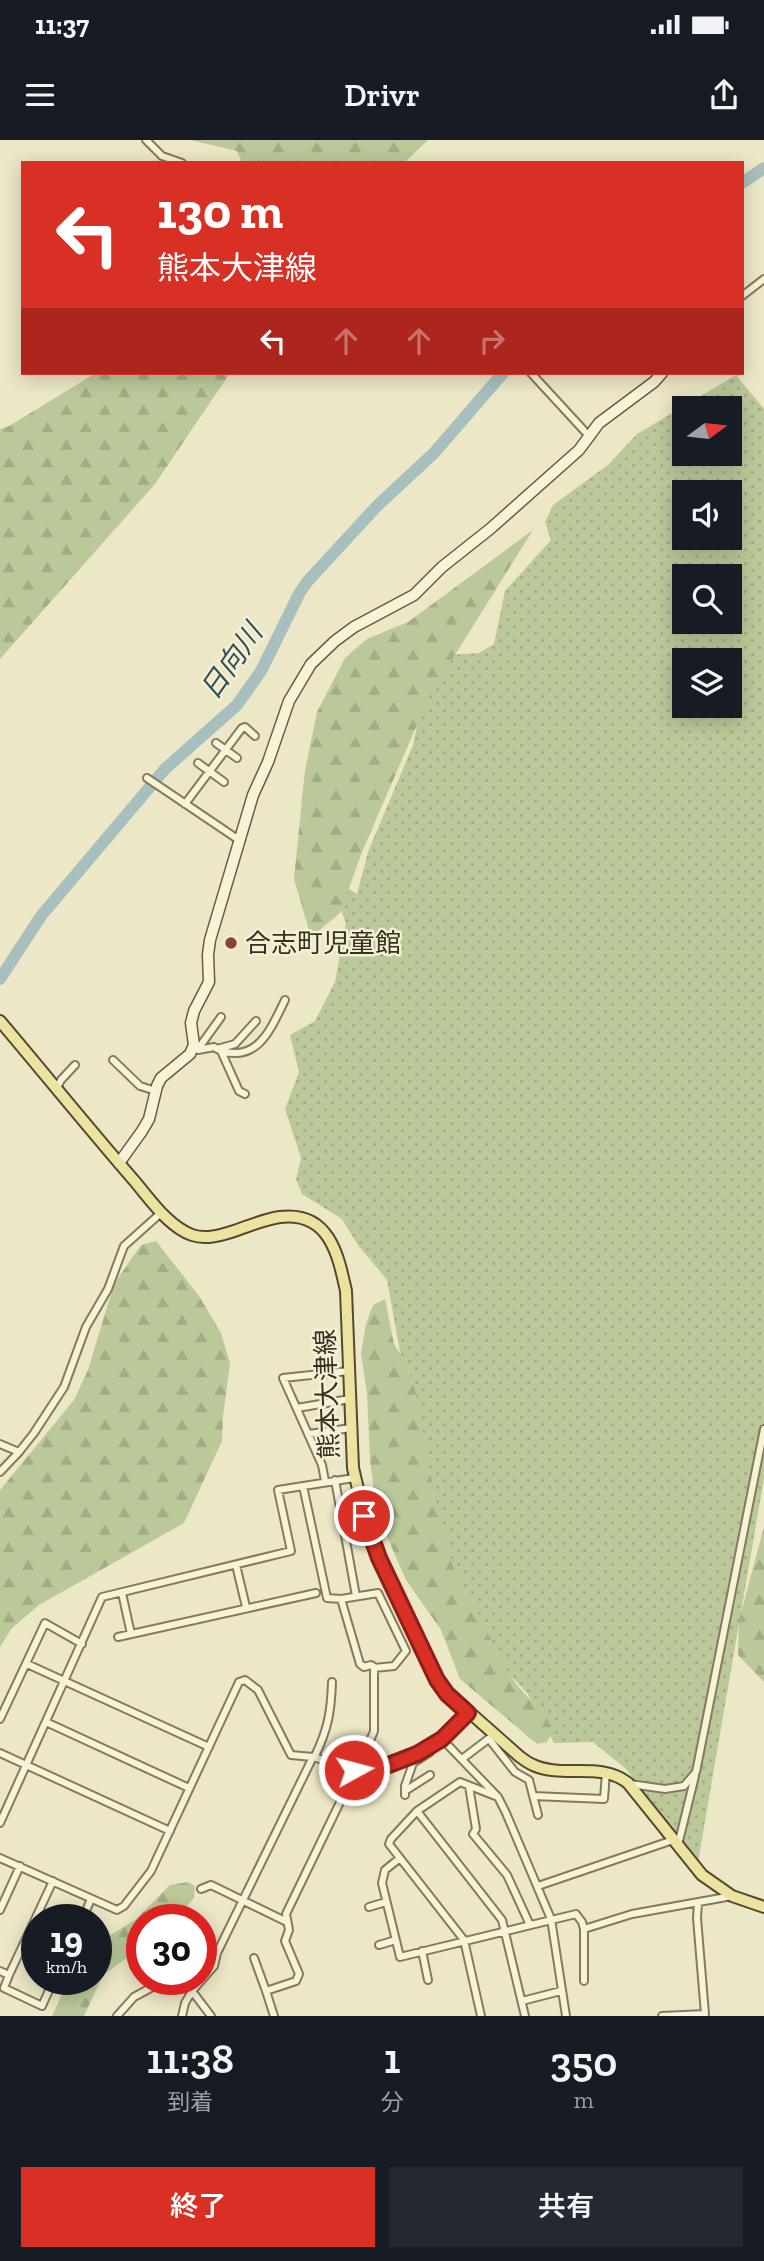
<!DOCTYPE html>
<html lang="ja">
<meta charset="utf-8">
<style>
:root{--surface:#171b24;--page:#242831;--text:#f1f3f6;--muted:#9ea1a6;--accent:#d93025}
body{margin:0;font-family:"Zilla Slab","Noto Sans JP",serif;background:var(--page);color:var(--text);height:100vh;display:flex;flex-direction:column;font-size:26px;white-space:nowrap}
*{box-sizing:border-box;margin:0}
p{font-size:23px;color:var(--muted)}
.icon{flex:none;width:38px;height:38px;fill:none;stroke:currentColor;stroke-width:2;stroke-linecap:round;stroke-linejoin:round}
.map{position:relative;height:1876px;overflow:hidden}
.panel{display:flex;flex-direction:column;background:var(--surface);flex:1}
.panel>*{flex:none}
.guide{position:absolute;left:21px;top:21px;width:723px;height:214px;border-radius:0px;box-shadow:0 4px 18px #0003;background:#d93025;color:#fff;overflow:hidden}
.needle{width:46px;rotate:75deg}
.fabs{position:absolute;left:672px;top:256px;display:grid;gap:14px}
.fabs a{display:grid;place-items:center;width:70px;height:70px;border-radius:0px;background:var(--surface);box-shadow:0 4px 18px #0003;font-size:35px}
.speed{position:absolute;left:21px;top:1764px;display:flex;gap:14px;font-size:35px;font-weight:700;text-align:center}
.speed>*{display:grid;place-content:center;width:91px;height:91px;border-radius:50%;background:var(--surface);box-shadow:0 4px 18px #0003;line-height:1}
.speed small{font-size:18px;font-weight:400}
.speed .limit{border:10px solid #d22;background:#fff;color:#111}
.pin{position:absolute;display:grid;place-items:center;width:60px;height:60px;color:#fff;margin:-30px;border:4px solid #fff;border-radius:50%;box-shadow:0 2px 7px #0007}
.me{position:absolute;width:77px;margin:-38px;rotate:83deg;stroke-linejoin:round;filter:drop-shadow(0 0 5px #0008)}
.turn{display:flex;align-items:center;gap:24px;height:147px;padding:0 21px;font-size:32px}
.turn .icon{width:91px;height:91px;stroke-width:2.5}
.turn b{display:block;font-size:49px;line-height:60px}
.lanes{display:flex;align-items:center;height:66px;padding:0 21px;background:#0003;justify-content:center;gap:35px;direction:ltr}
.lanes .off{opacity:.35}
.eta{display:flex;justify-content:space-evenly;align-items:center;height:119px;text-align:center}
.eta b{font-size:42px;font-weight:600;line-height:49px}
.primary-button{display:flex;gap:14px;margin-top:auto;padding:14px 21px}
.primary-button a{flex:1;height:80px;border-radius:0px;background:var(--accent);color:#fff;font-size:28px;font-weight:600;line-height:80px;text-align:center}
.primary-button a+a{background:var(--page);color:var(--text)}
.status{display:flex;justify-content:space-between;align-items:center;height:49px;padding:0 35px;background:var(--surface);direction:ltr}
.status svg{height:19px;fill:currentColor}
header{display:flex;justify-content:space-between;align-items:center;height:91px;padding:0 21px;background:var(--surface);font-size:32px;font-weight:600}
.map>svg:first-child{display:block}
.grass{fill:url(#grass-dots);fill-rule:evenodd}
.forest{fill:url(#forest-firs)}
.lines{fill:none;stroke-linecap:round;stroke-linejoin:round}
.river{stroke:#a7c0bd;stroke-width:12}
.street-casing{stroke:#867a5d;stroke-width:10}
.secondary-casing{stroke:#685b40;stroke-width:13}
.primary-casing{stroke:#544831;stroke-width:14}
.street{stroke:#f7f3d9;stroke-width:6}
.secondary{stroke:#f7f3d9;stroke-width:10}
.primary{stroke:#ece3a0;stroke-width:10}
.route-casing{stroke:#8d1f18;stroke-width:18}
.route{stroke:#d93025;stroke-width:12}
.poi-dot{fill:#914130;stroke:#f4f0d5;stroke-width:2.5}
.labels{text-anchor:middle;stroke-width:5;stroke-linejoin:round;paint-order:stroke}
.poi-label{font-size:26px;fill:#372f20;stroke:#f4f0d5;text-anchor:start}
.street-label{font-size:26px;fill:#372f20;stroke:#f4f0d5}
.water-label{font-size:28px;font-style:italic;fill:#305156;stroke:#f4f0d5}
</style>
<div class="status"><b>11:37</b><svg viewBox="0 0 49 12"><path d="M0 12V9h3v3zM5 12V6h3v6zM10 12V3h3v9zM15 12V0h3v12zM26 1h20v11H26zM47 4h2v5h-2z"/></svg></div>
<header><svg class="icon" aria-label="menu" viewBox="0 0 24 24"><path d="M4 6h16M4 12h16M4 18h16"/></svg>Drivr<svg class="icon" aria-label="share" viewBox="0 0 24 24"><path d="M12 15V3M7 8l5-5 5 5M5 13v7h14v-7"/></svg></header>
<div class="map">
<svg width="764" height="1876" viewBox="0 0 764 1876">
<defs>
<pattern id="grass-dots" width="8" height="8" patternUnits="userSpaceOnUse" patternTransform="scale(1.75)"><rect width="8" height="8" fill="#bbc99a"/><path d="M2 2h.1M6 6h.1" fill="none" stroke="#a1ad84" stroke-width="1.8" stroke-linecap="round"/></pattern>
<pattern id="forest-firs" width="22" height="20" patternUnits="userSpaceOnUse" patternTransform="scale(1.75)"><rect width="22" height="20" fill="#bbc99a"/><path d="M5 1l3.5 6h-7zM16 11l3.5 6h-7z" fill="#a1ad84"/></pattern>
</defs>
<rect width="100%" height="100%" fill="#ece7c6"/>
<path class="grass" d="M736 235 764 269V1338L698 1722 626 1629 593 1602 554 1603 527 1553 488 1511 437 1416 387 1140 358 1105 342 1079 302 1054 296 1039 301 1018 285 969 299 932 290 895 315 881 335 842 346 783 333 750 342 744 357 754 368 712 413 605 428 533 448 515 479 513 494 504 505 451 551 400 545 382 553 365 608 325 637 294ZM684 268H730V313H684ZM684 352H730V397H684ZM684 436H730V481H684ZM684 520H730V565H684Z"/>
<path class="forest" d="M190 0H428L404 23H242L237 11Z
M96 233H230L155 344 0 519V289L9 286Z
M533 390 430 555 362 712 340 773 311 797 294 739 305 630 317 572 345 518 367 499 408 482Z
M156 1101 199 1156 221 1193 230 1223 223 1276 222 1301 184 1383 39 1465 12 1488 0 1507V1350L74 1260 88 1230 114 1144 141 1105Z
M385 1159 394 1204 404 1220 414 1245 434 1354 452 1424 501 1519 516 1544 547 1578 552 1593 547 1602 537 1604 460 1539 441 1490 406 1440 377 1374 370 1320 367 1253 361 1213 366 1184 373 1165Z
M764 1387V1542L738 1515 739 1480Z
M188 1742 195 1746 194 1758 175 1780H142V1807L103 1835 84 1876H52L69 1839H96V1808L112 1794 135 1780 170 1745Z"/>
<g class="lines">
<path class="river" d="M742 43 764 28
M0 839 41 776 165 629 237 565 261 531 299 454 307 442 377 366 434 313 503 233"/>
<defs>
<path id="street" d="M146 0 162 16 182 23
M742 156 764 139
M531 233 589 296
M216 603 237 618
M198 623 224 642
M147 638 239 700
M185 664 242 588 245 587 255 596
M198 909 221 877
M217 909 235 904 256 881
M198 910 214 907 221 911 239 951 245 954
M221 911C259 922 271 888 285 860
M113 920 140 946 156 951
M57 948 61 940 75 925
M297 1268 350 1259
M309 1294 351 1288
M0 1304 19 1312
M0 1332 19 1312 34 1293 64 1247 86 1187 108 1149 124 1106 162 1072
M335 1340 356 1456
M325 1341 322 1325 283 1238 349 1231
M303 1346 327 1458 341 1459 378 1453 406 1511 394 1526 374 1528
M236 1425 246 1467
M122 1453 131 1494
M118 1497 316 1453
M27 1524 209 1607
M0 1579 45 1483 82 1504
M46 1582 189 1648
M442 1599 498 1657 506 1673 551 1779 566 1876
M489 1599 515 1632 529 1640 538 1675
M0 1613 170 1691
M315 1616C328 1589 331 1572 332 1542
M462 1619 491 1597
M630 1644 665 1649 684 1646 696 1632 764 1289
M469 1646 476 1689 473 1694 507 1735 530 1785
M405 1651 430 1635
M405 1655V1646L413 1623 430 1612 434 1605
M533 1656 604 1659 606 1632
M417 1671 502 1780 525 1876
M0 1683 102 1457 291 1411 278 1350 354 1338
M678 1705 695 1636
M0 1718 117 1770 124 1766 151 1731 239 1542 245 1540 258 1550 291 1615 313 1617
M400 1718 385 1730 382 1743 400 1817 576 1774 582 1782 584 1789 632 1774 732 1756
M538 1746 673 1700
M201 1749 211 1745 287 1782
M369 1767 386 1762
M0 1770 20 1726
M82 1780 91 1759
M379 1805 396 1800
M422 1811 428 1840
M254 1818 266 1851
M201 1821 217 1813
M134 1826 142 1834
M0 1831 9 1835 4 1848 42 1866 54 1839
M9 1835 53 1741
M584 1841V1789
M522 1861 561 1851
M117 1876 134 1857 167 1839
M182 1876 185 1863 192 1851
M211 1876 192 1851 214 1826 217 1813 313 1617 368 1633 417 1614 442 1599 468 1573
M274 1876 266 1851 296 1841 299 1834 285 1801 289 1790 286 1774 372 1596 374 1591V1527L371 1525 364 1527 360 1524 341 1459
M481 1876 464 1800 389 1704 391 1699 417 1671 460 1642 498 1657
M662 1876 705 1874 697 1778 698 1763"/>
<path id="secondary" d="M119 1023 142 991 149 979 157 946 161 938 190 914 194 905 191 883 194 871 209 842 208 815 210 800 253 655 268 622 289 561 311 524 335 501 354 487 414 455 442 427 490 389 579 310 599 283 654 242 662 233"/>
<path id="primary" d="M0 881C44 933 86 985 131 1037 148 1056 167 1086 192 1095 206 1100 221 1095 234 1091 249 1086 265 1079 280 1077 329 1071 338 1114 346 1151L353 1328 369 1395 441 1547 519 1616C523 1619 528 1623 533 1625 564 1639 600 1621 628 1643L702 1735 732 1756 764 1767"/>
</defs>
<use href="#street" class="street-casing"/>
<use href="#secondary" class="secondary-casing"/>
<use href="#primary" class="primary-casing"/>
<use href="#street" class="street"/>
<use href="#secondary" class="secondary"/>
<use href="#primary" class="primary"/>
</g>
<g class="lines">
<defs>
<path id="route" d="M354 1630 368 1633 417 1614 442 1599 468 1573 447 1554 437 1540 379 1418 364 1376"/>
</defs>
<use href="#route" class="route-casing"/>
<use href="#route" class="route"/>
</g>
<circle class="poi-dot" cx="231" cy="803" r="7"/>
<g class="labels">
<g class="poi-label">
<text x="245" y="812">合志町児童館</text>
</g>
<g class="street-label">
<text transform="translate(327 1254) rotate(-92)" y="9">熊本大津線</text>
</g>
<g class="water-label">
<text transform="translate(231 521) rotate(-55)" y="10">日向川</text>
</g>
</g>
</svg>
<div class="fabs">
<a><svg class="needle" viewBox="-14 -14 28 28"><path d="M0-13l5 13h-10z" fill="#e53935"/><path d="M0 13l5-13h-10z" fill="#9ea1a6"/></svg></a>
<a><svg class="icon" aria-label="sound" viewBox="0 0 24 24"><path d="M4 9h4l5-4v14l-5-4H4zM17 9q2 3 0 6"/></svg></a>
<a><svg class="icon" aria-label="search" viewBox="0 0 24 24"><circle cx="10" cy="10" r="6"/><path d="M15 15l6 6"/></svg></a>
<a><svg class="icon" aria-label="layers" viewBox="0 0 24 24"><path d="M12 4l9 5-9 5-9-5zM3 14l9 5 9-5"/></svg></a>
</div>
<div class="speed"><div>19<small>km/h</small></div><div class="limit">30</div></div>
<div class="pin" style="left:364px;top:1376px;background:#d93025"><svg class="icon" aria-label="arrive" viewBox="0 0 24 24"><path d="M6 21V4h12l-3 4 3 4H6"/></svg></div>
<svg class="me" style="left:354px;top:1630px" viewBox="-20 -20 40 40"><circle r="17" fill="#d93025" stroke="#fff" stroke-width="3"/><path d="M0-11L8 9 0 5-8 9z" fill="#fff"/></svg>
<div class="guide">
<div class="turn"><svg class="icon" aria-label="left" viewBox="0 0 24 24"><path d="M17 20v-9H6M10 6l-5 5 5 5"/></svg><div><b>130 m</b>熊本大津線</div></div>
<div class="lanes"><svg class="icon" aria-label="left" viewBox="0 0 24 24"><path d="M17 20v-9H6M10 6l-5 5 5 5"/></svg><svg class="icon off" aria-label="ahead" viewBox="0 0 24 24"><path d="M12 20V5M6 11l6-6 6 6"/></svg><svg class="icon off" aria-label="ahead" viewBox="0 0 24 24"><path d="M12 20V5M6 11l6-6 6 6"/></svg><svg class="icon off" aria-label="right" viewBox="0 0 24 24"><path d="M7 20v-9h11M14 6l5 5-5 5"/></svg></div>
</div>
</div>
<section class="panel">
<div class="eta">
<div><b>11:38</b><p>到着</p></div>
<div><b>1</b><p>分</p></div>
<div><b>350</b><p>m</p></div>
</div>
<div class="primary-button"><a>終了</a><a>共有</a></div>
</section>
